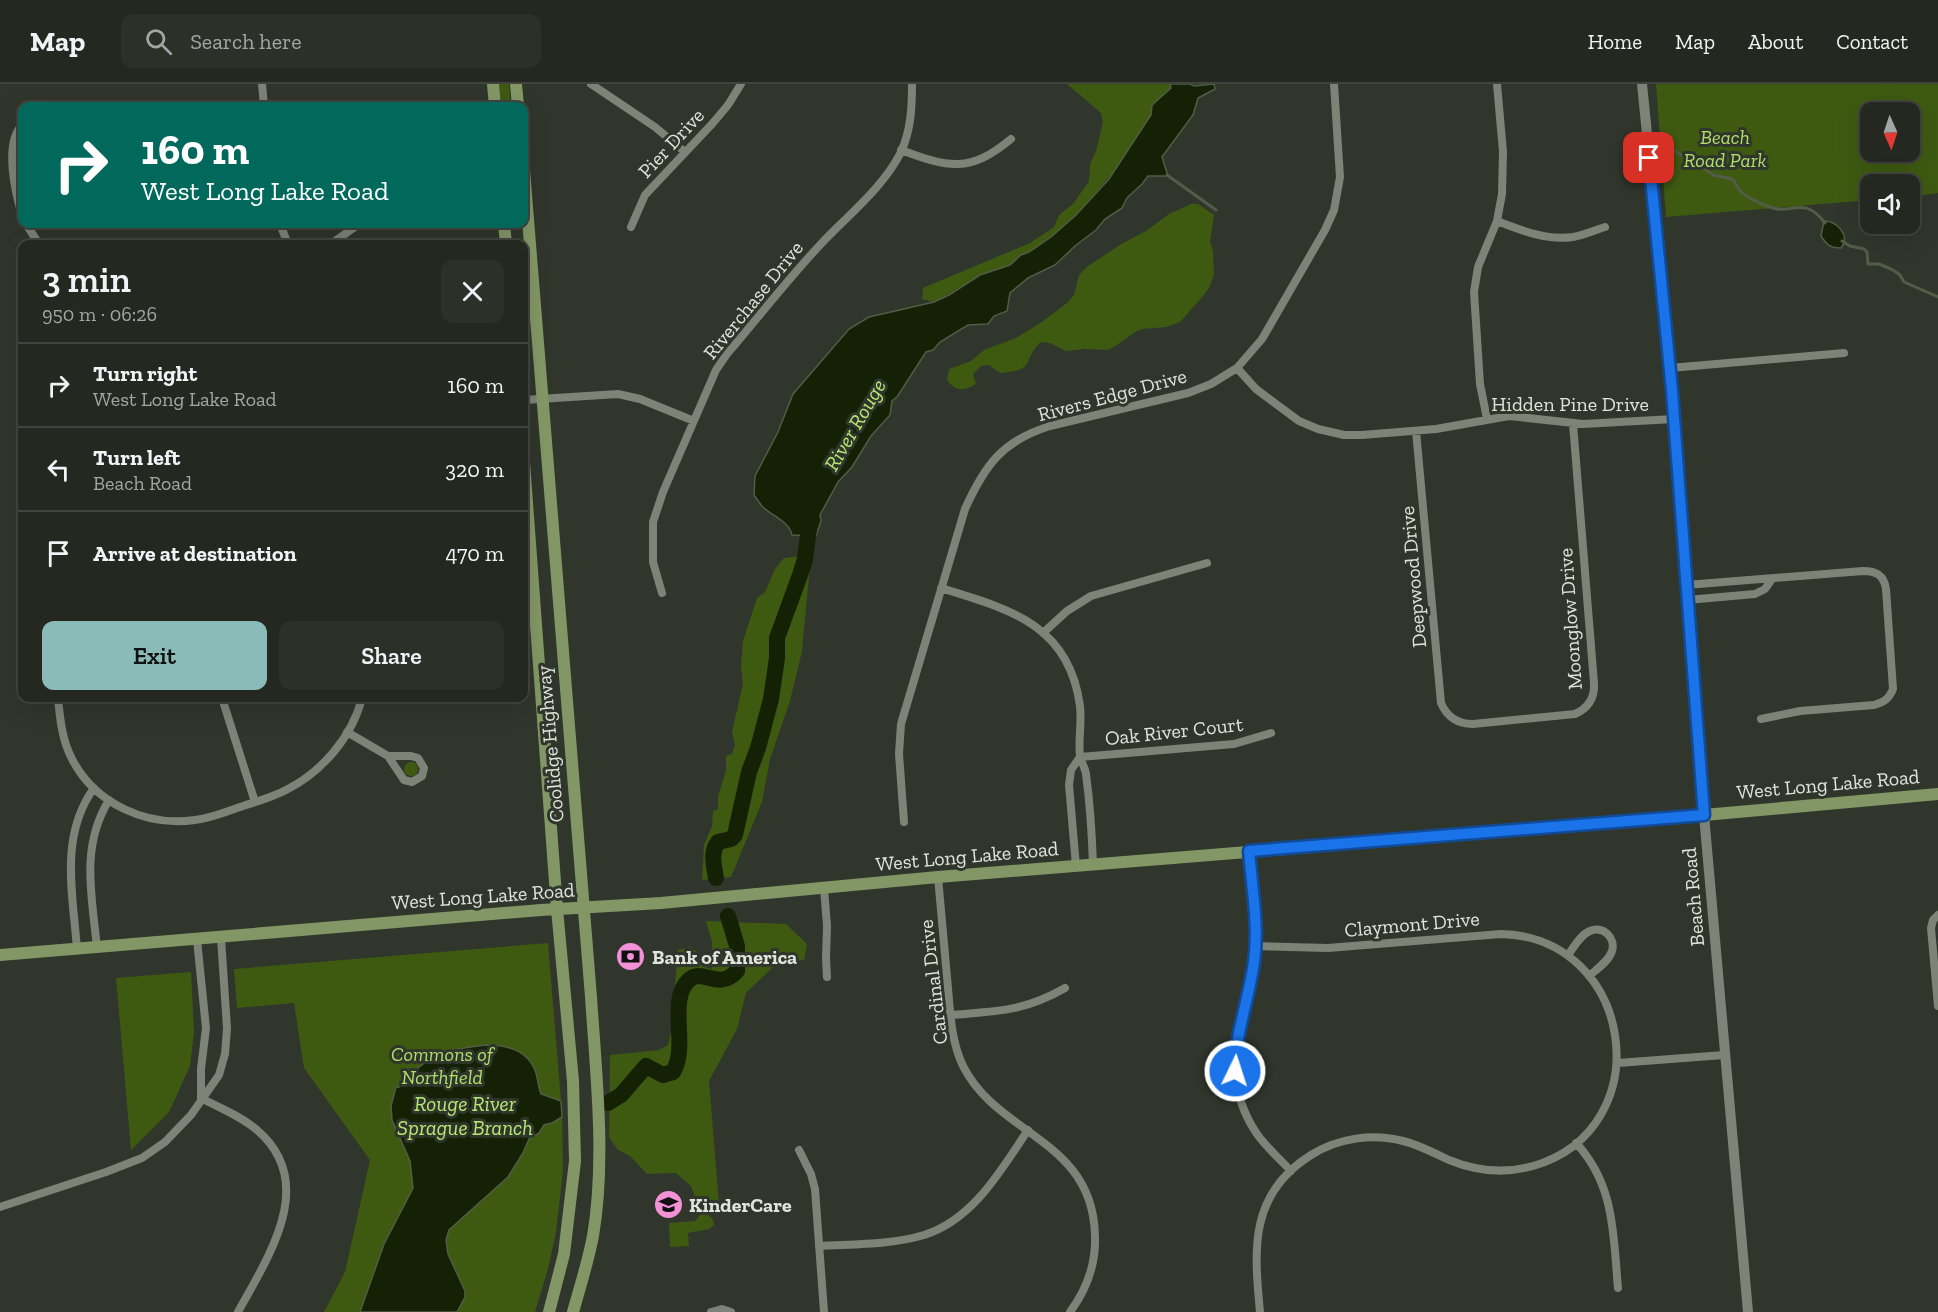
<!DOCTYPE html>
<meta charset="utf-8">
<style>
:root{--surface:#242820;--page:#2c3029;--text:#f1f3f6;--muted:#a3a6a5;--line:#41443e;--accent:#8bbbb9}
body{margin:0;font-family:"Zilla Slab",serif;background:var(--page);color:var(--text);height:100vh;display:flex;flex-direction:column;font-size:22px;white-space:nowrap}
*{box-sizing:border-box;margin:0}
p{font-size:20px;color:var(--muted)}
.icon{flex:none;width:33px;height:33px;fill:none;stroke:currentColor;stroke-width:2;stroke-linecap:round;stroke-linejoin:round}
.map{position:relative;flex:1;overflow:hidden}
.panel{position:absolute;left:18px;top:156px;width:510px;height:462px;display:flex;flex-direction:column;background:var(--surface);border-radius:12px;box-shadow:0 6px 24px #0002,0 0 0 2px var(--line)}
.panel>*{flex:none}
.guide{position:absolute;left:18px;top:18px;width:510px;height:126px;border-radius:12px;box-shadow:0 6px 24px #0002,0 0 0 2px var(--line);background:#00695c;color:#fff;overflow:hidden}
.needle{width:39px;rotate:177deg}
.controls{position:absolute;left:1860px;top:18px;display:grid;gap:12px}
.controls a{display:grid;place-items:center;width:60px;height:60px;border-radius:12px;background:var(--surface);box-shadow:0 6px 24px #0002,0 0 0 2px var(--line);font-size:30px}
.pin{position:absolute;display:grid;place-items:center;width:51px;height:51px;color:#fff;margin:-26px;border-radius:12px;box-shadow:0 3px 9px #0006}
.me{position:absolute;width:66px;margin:-33px;rotate:4deg;stroke-linejoin:round;filter:drop-shadow(0 0 4px #0008)}
.turn{display:flex;align-items:center;gap:21px;height:126px;padding:0 24px;font-size:27px}
.turn .icon{width:78px;height:78px;stroke-width:2.5}
.turn b{display:block;font-size:42px;line-height:51px}
.round{display:grid;place-items:center;flex:none;width:63px;height:63px;border-radius:12px;background:var(--page)}
.headline{display:flex;align-items:center;justify-content:space-between;height:102px;padding:0 24px}
h1{font-size:36px;font-weight:600;line-height:45px}
.cta{display:flex;gap:12px;margin-top:auto;padding:12px 24px}
.cta a{flex:1;height:69px;border-radius:12px;background:var(--accent);color:#111;font-size:24px;font-weight:600;line-height:69px;text-align:center}
.cta a+a{background:var(--page);color:var(--text)}
ul{padding:0;list-style:none}
li{display:flex;align-items:center;gap:18px;height:84px;padding:0 24px;border-top:2px solid var(--line)}
li div{flex:1}
li b{display:block;font-size:22px}
li em{font-style:normal}
header{display:flex;align-items:center;gap:36px;box-sizing:border-box;height:84px;padding:0 30px;background:var(--surface);border-bottom:2px solid var(--line)}
header strong{font-size:28px}
nav{display:flex;gap:33px;margin-inline-start:auto;font-size:21px}
.search{width:420px;height:54px;background:var(--page);display:flex;align-items:center;gap:15px;box-sizing:border-box;padding:0 21px;border-radius:12px;color:var(--muted);font-size:22px}
.map>svg:first-child{display:block}
.green{fill:#3e5a11;fill-rule:evenodd}
.water{fill:#152105;stroke:#525c46;stroke-width:1.5}
.lines{fill:none;stroke-linecap:round;stroke-linejoin:round}
.stream{stroke:#525c46;stroke-width:3}
.river{stroke:#152105;stroke-width:16}
.minor{stroke:#7d8377;stroke-width:8}
.tertiary{stroke:#7d8377;stroke-width:10}
.secondary{stroke:#839766;stroke-width:12}
.route-casing{stroke:#114b97;stroke-width:15}
.route{stroke:#1a73e8;stroke-width:10}
.labels{text-anchor:middle;stroke-width:6;stroke-linejoin:round;paint-order:stroke}
.park-label{font-size:20px;font-style:italic;fill:#ade06a;stroke:#30362b}
.street-label{font-size:20px;fill:#e1e4dd;stroke:#30362b}
.poi-label{font-size:20px;font-weight:bold;fill:#e1e4dd;stroke:#30362b;text-anchor:start}
.water-label{font-size:21px;font-style:italic;fill:#b6e973;stroke:#30362b}
</style>
<header>
<strong>Map</strong>
<div class="search"><svg class="icon" aria-label="search" viewBox="0 0 24 24"><circle cx="10" cy="10" r="6"/><path d="M15 15l6 6"/></svg>Search here</div>
<nav><a>Home</a><a>Map</a><a>About</a><a>Contact</a></nav>
</header>
<div class="map">
<svg width="1938" height="1228" viewBox="0 0 1938 1228">
<rect width="100%" height="100%" fill="#30362b"/>
<path class="green" d="M499 0H509L511 22H501Z
M1067 0H1170L1171 4 1152 21 1151 31 1117 84 1076 131 1051 153 1029 168 1021 171 1011 181 962 202 934 218 922 215 923 204 1030 159 1054 143 1059 131 1073 120 1089 97 1090 80 1096 67 1103 38 1101 29Z
M1656 0H1938V109L1910 113V100H1870V116L1666 133ZM1870 28H1910V68H1870Z
M1191 120H1198L1214 131 1210 157 1213 167 1214 191 1209 204 1203 212 1180 238 1166 243 1142 245 1135 248 1117 261 1108 266 1084 265 1066 267 1050 259 1041 258C1020 277 1039 286 1000 289L989 281 981 282 973 290 976 300C964 307 956 308 947 296L949 285 971 277 984 266 1016 254 1042 238 1067 219 1074 211 1079 191 1088 182 1123 159 1146 147 1169 130Z
M811 471 802 567 790 617 770 675 762 718 731 793 702 796 704 761 712 742 713 727 718 725V713L726 686V672L732 670 735 661 732 648 743 600 741 582 743 557 757 514 765 508 775 485 784 474Z
M404 685a7 7 0 1 1 14 0a7 7 0 1 1-14 0Z
M706 837 786 840 807 860 804 876 775 881 746 909 737 945 709 997 719 1120 698 1121 691 1102 676 1089 647 1090 630 1072 618 1066 609 1053 610 971 659 966 668 961 671 949 678 866 691 863 699 870 702 882 712 885V858Z
M548 859 562 1029 563 1087 556 1148 548 1185 535 1228H324L345 1188 370 1076 304 984 294 919 237 924 234 885Z
M191 888 194 948 190 982 169 1028 131 1066 116 894Z
M700 1131H708L713 1135 714 1141 709 1145 688 1149 689 1162 670 1163 669 1139 695 1137Z"/>
<path class="water" d="M1170 0H1190L1194 2 1214 0 1215 5 1198 14 1193 31 1162 73 1168 92H1148L1142 100 1127 114 1122 124 1105 135 1096 146 1075 162 1055 181 1028 194 1010 209 1007 227 994 232 988 240 968 241 940 258 933 266 926 268 897 313 892 317 890 331 871 352 852 383 838 398 820 431 821 437 816 452 792 451C789 437 773 433 763 423 760 420 757 415 754 411L755 392 778 348 793 310 849 245 869 233 934 218 949 211 980 191 1010 181 1021 171 1029 168 1051 153 1076 131 1109 95 1143 43 1151 31 1152 21 1171 4Z
M1824 137C1837 137 1851 152 1841 164 1830 164 1827 161 1821 152Z
M487 961C507 961 527 966 535 986 538 994 538 1002 541 1010L561 1017 562 1033 552 1039 544 1041 539 1049 529 1055 523 1069 508 1093 449 1146 446 1156 448 1170 465 1207V1213L457 1228H360L384 1160 413 1104 410 1077 392 1036 391 1022 396 1003H399C429 969 443 966 487 961Z"/>
<g class="lines">
<path class="stream" d="M1663 58 1685 74 1694 77 1713 91 1732 95C1736 99 1737 103 1740 107 1746 113 1761 120 1770 123 1792 132 1803 110 1825 139
M1167 91 1216 126
M1842 157 1850 162 1864 165 1867 168 1868 180H1879L1893 186 1900 191 1904 198 1938 213"/>
<path class="river" d="M716 794C714 781 710 769 718 758L731 755 735 751 749 688 758 664 771 615 777 574V554L800 491 805 475 811 429
M608 1019 621 1011 646 982 663 991 673 988C689 962 667 916 689 896 703 883 718 908 737 887V862L728 832"/>
<path class="minor" d="M262 0 264 22
M591 0 655 43 685 68
M22 41C4 59 15 108 22 131
M901 66C949 84 970 89 1011 55
M1497 137C1520 146 1547 157 1573 153 1584 151 1595 146 1605 143
M26 140 39 160
M280 140 288 160
M631 143 645 111 712 40 728 21 741 0
M331 160 359 140
M1237 284 1256 305 1299 337 1318 345 1344 351H1362L1436 345 1509 332 1583 340 1674 335
M1670 284 1844 269
M524 316 618 310 640 315 694 337
M1487 335 1480 300 1474 208 1478 183 1497 137 1502 110 1503 68 1497 0
M1416 347 1441 619C1447 633 1457 640 1473 640L1575 630C1588 624 1595 614 1594 599L1573 340
M1686 501 1863 487C1876 487 1884 491 1886 505L1893 605C1889 615 1884 618 1874 621L1800 627 1761 635
M941 504C1009 525 1069 540 1080 622 1082 639 1078 656 1080 672 1081 678 1085 683 1086 690 1090 720 1092 750 1093 781
M662 509 653 478V438L663 408 716 286 727 270C758 234 787 196 820 161 847 132 883 104 901 68 911 46 912 23 912 0
M1687 516 1755 510 1765 505 1772 495
M1043 549 1067 527 1091 512 1207 479
M58 614C60 635 62 656 72 675 95 720 147 743 195 736 212 734 228 727 243 722 258 717 273 713 286 706 322 688 352 653 362 614
M222 614 255 718
M347 648 388 672 404 696 412 698 422 692 424 684 418 674 411 672H388
M1080 673 1234 660 1271 649
M904 738 899 670 901 640 965 425C985 381 1002 357 1050 342L1188 309 1211 300 1237 284 1262 255 1325 146 1334 126 1340 93 1334 0
M1249 767C1252 802 1258 838 1255 873 1249 938 1214 987 1257 1050 1266 1063 1280 1075 1291 1087
M1076 782 1069 701 1071 686 1080 673
M938 793C941 827 944 860 947 893 950 923 950 955 963 982 998 1052 1093 1055 1095 1152 1096 1180 1087 1205 1070 1228
M824 804 827 842 826 874 827 893
M1938 831 1933 836 1931 844 1938 922
M197 856 206 944 201 985V1014
M1255 862 1328 864 1501 850C1634 853 1662 1044 1533 1082 1505 1090 1476 1087 1449 1076 1434 1069 1419 1061 1403 1057 1373 1049 1338 1054 1311 1071 1249 1110 1254 1165 1260 1228
M97 864C92 812 80 763 109 716
M77 865C73 811 59 752 94 704
M1568 871C1574 863 1580 851 1590 847 1603 841 1616 854 1612 867 1609 877 1597 885 1589 892
M951 931C997 927 1023 928 1065 904
M1618 979 1724 971
M201 1014C220 1024 241 1032 257 1046 319 1099 268 1173 238 1228
M1576 1059C1615 1101 1613 1150 1618 1204
M799 1066 811 1090 815 1105 824 1228
M0 1123 106 1088 142 1074 165 1058 191 1031 219 991 225 970 227 944 221 854
M819 1162C853 1160 891 1161 924 1151 973 1136 1001 1086 1028 1046
M711 1228 722 1225 731 1228"/>
<path class="tertiary" d="M1642 0 1668 260 1704 731 1748 1228"/>
<path class="secondary" d="M493 0 495 22
M516 0 518 22
M524 86 591 913C596 990 606 1076 593 1152 588 1178 580 1203 573 1228
M504 140 506 160
M524 378 557 825 573 997 575 1077 564 1170 549 1228
M0 871 541 826 661 819 938 793 1704 731 1938 710"/>
</g>
<g class="lines">
<defs>
<path id="route" d="M1235 987C1235 950 1249 915 1254 878 1259 842 1252 804 1249 767L1704 731 1672 307 1649 74"/>
</defs>
<use href="#route" class="route-casing"/>
<use href="#route" class="route"/>
</g>
<defs>
<symbol id="bank-disc" viewBox="-11 -11 22 22"><circle r="9.5" fill="#f391d6" stroke="#30362b"/><path d="M-6-4H6V4H-6ZM0-2.3a2.3 2.3 0 1 0 0 4.6a2.3 2.3 0 1 0 0-4.6Z" fill="#111"/></symbol>
<symbol id="school-disc" viewBox="-11 -11 22 22"><circle r="9.5" fill="#f391d6" stroke="#30362b"/><path d="M0-5L7-2L0 1L-7-2ZM-4 1L0 2.5L4 1V4Q0 6-4 4Z" fill="#111"/></symbol>
</defs>
<g fill-rule="evenodd">
<use href="#bank-disc" x="614" y="856" width="33" height="33"/>
<use href="#school-disc" x="652" y="1104" width="33" height="33"/>
</g>
<g class="labels">
<g class="park-label">
<text x="1725" y="60">Beach<tspan x="1725" dy="23">Road Park</tspan></text>
<text x="442" y="977">Commons of<tspan x="442" dy="23">Northfield</tspan></text>
</g>
<g class="street-label">
<text transform="translate(671 59) rotate(-47)" y="7">Pier Drive</text>
<text transform="translate(753 216) rotate(-51)" y="7">Riverchase Drive</text>
<text transform="translate(1112 311) rotate(-15)" y="7">Rivers Edge Drive</text>
<text x="1570" y="327">Hidden Pine Drive</text>
<text transform="translate(1413 493) rotate(-95)" y="7">Deepwood Drive</text>
<text transform="translate(1570 535) rotate(-94)" y="7">Moonglow Drive</text>
<text transform="translate(1174 647) rotate(-6)" y="7">Oak River Court</text>
<text transform="translate(550 660) rotate(-95)" y="7">Coolidge Highway</text>
<text transform="translate(1828 700) rotate(-5)" y="7">West Long Lake Road</text>
<text transform="translate(967 772) rotate(-5)" y="7">West Long Lake Road</text>
<text transform="translate(483 812) rotate(-4)" y="7">West Long Lake Road</text>
<text transform="translate(1693 813) rotate(-95)" y="7">Beach Road</text>
<text transform="translate(1412 840) rotate(-5)" y="7">Claymont Drive</text>
<text transform="translate(933 898) rotate(-97)" y="7">Cardinal Drive</text>
</g>
<g class="poi-label">
<text x="652" y="880">Bank of America</text>
<text x="689" y="1128">KinderCare</text>
</g>
<g class="water-label">
<text transform="translate(855 341) rotate(-60)" y="7">River Rouge</text>
<text x="465" y="1027">Rouge River<tspan x="465" dy="24">Sprague Branch</tspan></text>
</g>
</g>
</svg>
<div class="controls">
<a><svg class="needle" viewBox="-14 -14 28 28"><path d="M0-13l5 13h-10z" fill="#e53935"/><path d="M0 13l5-13h-10z" fill="#a3a6a5"/></svg></a>
<a><svg class="icon" aria-label="sound" viewBox="0 0 24 24"><path d="M4 9h4l5-4v14l-5-4H4zM17 9q2 3 0 6"/></svg></a>
</div>
<div class="pin" style="left:1649px;top:74px;background:#d93025"><svg class="icon" aria-label="arrive" viewBox="0 0 24 24"><path d="M6 21V4h12l-3 4 3 4H6"/></svg></div>
<svg class="me" style="left:1235px;top:987px" viewBox="-20 -20 40 40"><circle r="17" fill="#1a73e8" stroke="#fff" stroke-width="3"/><path d="M0-11L8 9 0 5-8 9z" fill="#fff"/></svg>
<div class="guide">
<div class="turn"><svg class="icon" aria-label="right" viewBox="0 0 24 24"><path d="M7 20v-9h11M14 6l5 5-5 5"/></svg><div><b>160 m</b>West Long Lake Road</div></div>
</div>
<section class="panel">
<div class="headline"><div><h1>3 min</h1><p>950 m · 06:26</p></div><a class="round"><svg class="icon" aria-label="close" viewBox="0 0 24 24"><path d="M6 6l12 12M18 6L6 18"/></svg></a></div>
<ul>
<li><svg class="icon" aria-label="right" viewBox="0 0 24 24"><path d="M7 20v-9h11M14 6l5 5-5 5"/></svg><div><b>Turn right</b><p>West Long Lake Road</p></div><em>160 m</em></li>
<li><svg class="icon" aria-label="left" viewBox="0 0 24 24"><path d="M17 20v-9H6M10 6l-5 5 5 5"/></svg><div><b>Turn left</b><p>Beach Road</p></div><em>320 m</em></li>
<li><svg class="icon" aria-label="arrive" viewBox="0 0 24 24"><path d="M6 21V4h12l-3 4 3 4H6"/></svg><div><b>Arrive at destination</b></div><em>470 m</em></li>
</ul>
<div class="cta"><a>Exit</a><a>Share</a></div>
</section>
</div>
